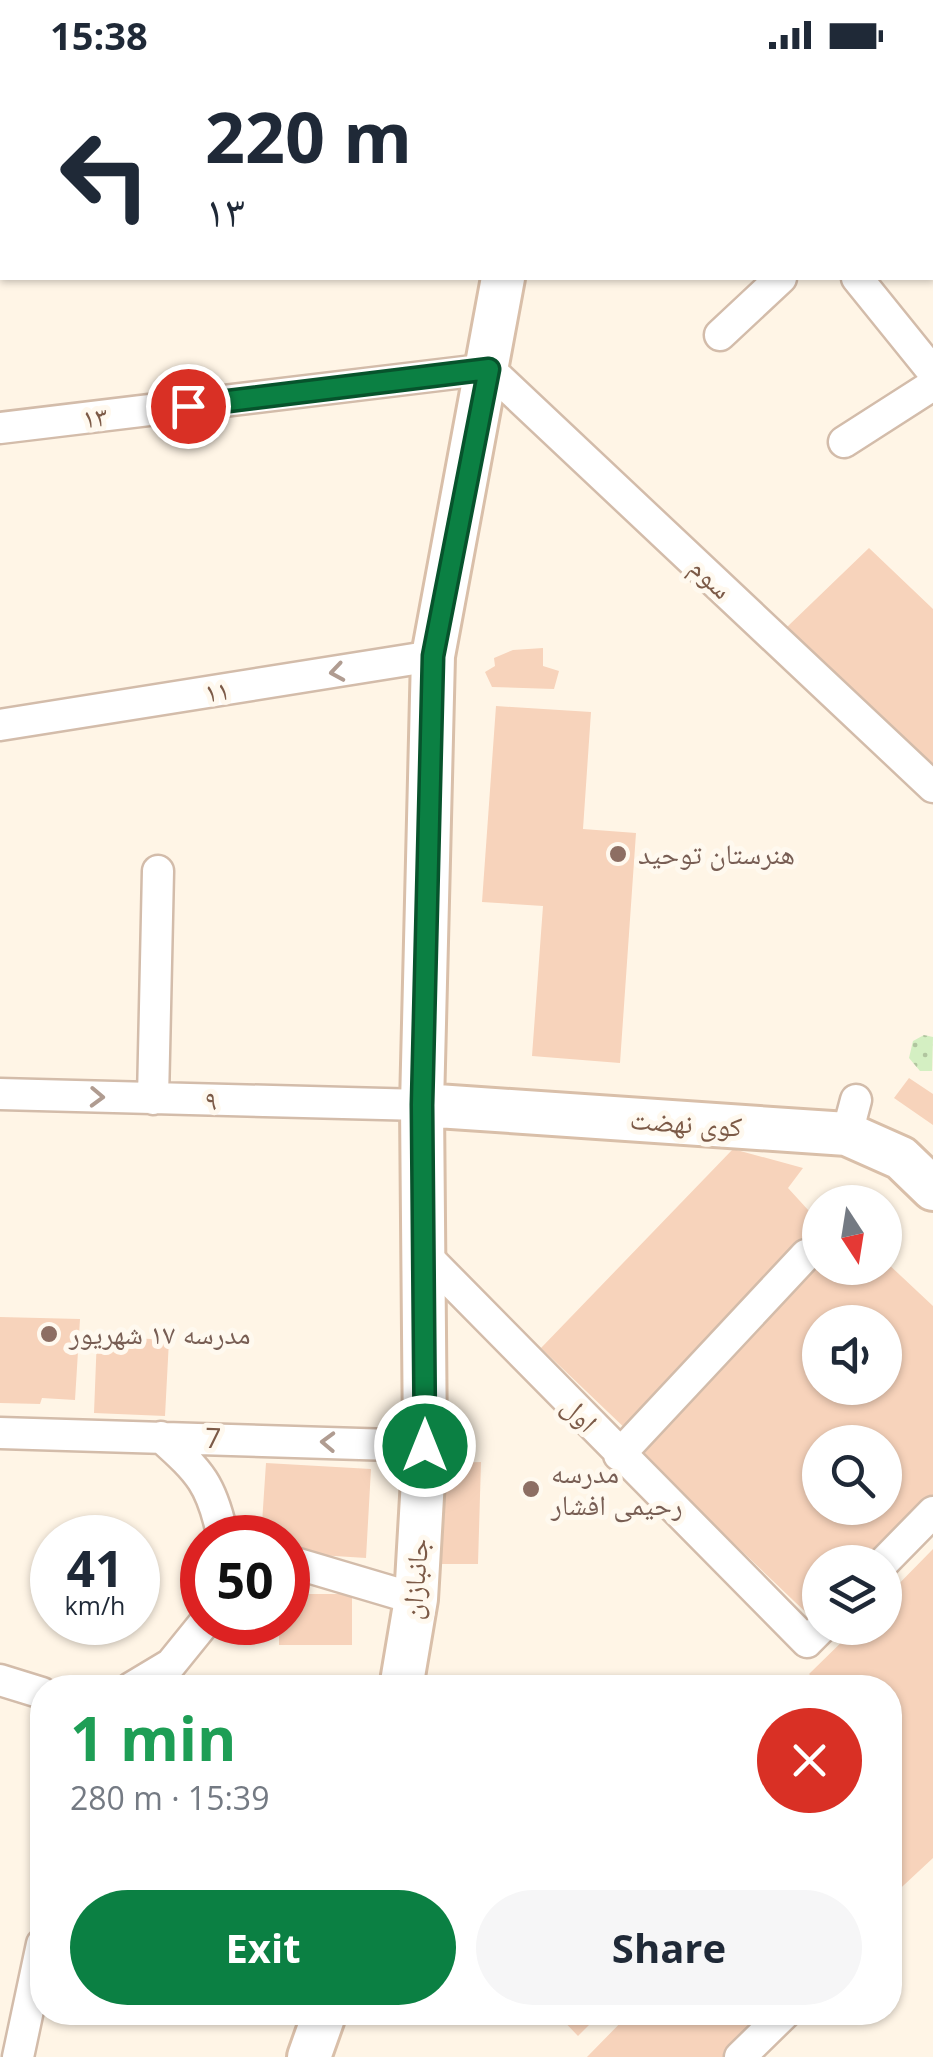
<!DOCTYPE html>
<meta charset="utf-8">
<style>
:root{--surface:#fff;--page:#f6f6f7;--text:#1f2937;--muted:#747a83;--accent:#0b8043}
body{margin:0;font-family:"Open Sans","Noto Naskh Arabic",sans-serif;background:var(--page);color:var(--text);height:100vh;display:flex;flex-direction:column;font-size:38px;white-space:nowrap}
*{box-sizing:border-box;margin:0}
p{font-size:32px;color:var(--muted)}
.icon{flex:none;width:55px;height:55px;fill:none;stroke:currentColor;stroke-width:2;stroke-linecap:round;stroke-linejoin:round}
.map{position:relative;flex:1;overflow:hidden}
.drawer{position:absolute;left:30px;top:1605px;width:872px;height:350px;display:flex;flex-direction:column;background:var(--surface);border-radius:40px;box-shadow:0 2px 8px #0004}
.drawer>*{flex:none}
.top-card{position:absolute;left:0px;top:0px;width:935px;height:210px;box-shadow:0 2px 8px #0004;background:#fff;color:var(--text);overflow:hidden}
.needle{width:65px;rotate:168deg}
.tools{position:absolute;left:802px;top:1115px;display:grid;gap:20px}
.tools a{display:grid;place-items:center;width:100px;height:100px;border-radius:50%;background:var(--surface);box-shadow:0 2px 8px #0004;font-size:50px}
.speed{position:absolute;left:30px;top:1445px;display:flex;gap:20px;font-size:50px;font-weight:700;text-align:center}
.speed>*{display:grid;place-content:center;width:130px;height:130px;border-radius:50%;background:var(--surface);box-shadow:0 2px 8px #0004;line-height:1}
.speed small{font-size:25px;font-weight:400}
.speed .limit{border:15px solid #d22;background:#fff;color:#111}
.pin{position:absolute;display:grid;place-items:center;width:85px;height:85px;color:#fff;margin:-42px;border:5px solid #fff;border-radius:50%;box-shadow:0 2px 10px #0007}
.me{position:absolute;width:110px;margin:-55px;rotate:0deg;stroke-linejoin:round;filter:drop-shadow(0 0 8px #0008)}
.turn{display:flex;align-items:center;gap:35px;height:210px;padding:0 40px;font-size:45px}
.turn .icon{width:130px;height:130px;stroke-width:2.5}
.turn b{display:block;font-size:70px;line-height:85px}
.round{display:grid;place-items:center;flex:none;width:105px;height:105px;border-radius:52px;background:var(--page)}
.headline{display:flex;align-items:center;justify-content:space-between;height:170px;padding:0 40px}
h1{font-size:60px;font-weight:700;line-height:75px;color:#1e9e55}
.cta{display:flex;gap:20px;margin-top:auto;padding:20px 40px}
.cta a{flex:1;height:115px;border-radius:60px;background:var(--accent);color:#fff;font-size:40px;font-weight:700;line-height:115px;text-align:center}
.cta a+a{background:var(--page);color:var(--text)}
.status{display:flex;justify-content:space-between;align-items:center;height:70px;padding:0 50px;background:var(--surface);direction:ltr}
.status svg{height:28px;fill:currentColor}
.map>svg:first-child{display:block}
.grass{fill:url(#grass-dots)}
.building{fill:#f7d3bb;fill-rule:evenodd}
.lines{fill:none;stroke-linecap:round;stroke-linejoin:round}
.street-casing{stroke:#d3bcaa;stroke-width:35}
.secondary-casing{stroke:#d9bfa9;stroke-width:48}
.street{stroke:#fff;stroke-width:30}
.secondary{stroke:#fff;stroke-width:42}
.oneway{stroke:#b09c91}
.route-casing{stroke:#07532c;stroke-width:25}
.route{stroke:#0b8043;stroke-width:18}
.education-dot{fill:#8d6e63;stroke:#fff9ef;stroke-width:4}
.labels{text-anchor:middle;stroke-width:10;stroke-linejoin:round;paint-order:stroke}
.street-label{font-size:28px;fill:#7c5a47;stroke:#fff9ef}
.education-label{font-size:28px;fill:#785e54;stroke:#fff9ef;text-anchor:start}
</style>
<div class="status"><b>15:38</b><svg viewBox="0 0 49 12"><path d="M0 12V9h3v3zM5 12V6h3v6zM10 12V3h3v9zM15 12V0h3v12zM26 1h20v11H26zM47 4h2v5h-2z"/></svg></div>
<div class="map">
<svg width="933" height="1987" viewBox="0 0 933 1987">
<defs>
<pattern id="grass-dots" width="8" height="8" patternUnits="userSpaceOnUse" patternTransform="scale(2.5)"><rect width="8" height="8" fill="#d4efc2"/><path d="M2 2h.1M6 6h.1" fill="none" stroke="#b1c59f" stroke-width="1.8" stroke-linecap="round"/></pattern>
</defs>
<rect width="100%" height="100%" fill="#fff5e6"/>
<path class="grass" d="M924 965 933 967 932 1001H920L909 988 913 971Z"/>
<path class="building" d="M869 478 933 539V695L787 557Z
M543 578V596L559 601 554 619 492 617 485 602 495 596 494 588 513 580Z
M496 636 591 642 583 759 636 763 620 993 532 986 543 836 482 832Z
M909 1008 933 1024V1055L894 1028Z
M733 1079 803 1098 788 1118 820 1153V1169L631 1364 541 1278Z
M820 1189V1198H885V1191L933 1236V1430L873 1492H820V1548L816 1552 637 1381ZM820 1252H885V1318H820ZM820 1372H885V1438H820Z
M0 1247 80 1249 75 1330 42 1328 40 1334 0 1333Z
M97 1266 169 1270 165 1346 94 1343Z
M481 1392 478 1494H439L447 1393Z
M266 1393 371 1399 366 1488 288 1483V1468H261Z
M933 1479V1788L890 1828V1690L893 1686 890 1682V1618H823L809 1604 856 1558H885V1528Z
M288 1524H352V1575H279V1552H288Z
M555 1942H602L578 1966Z
M631 1942H775L728 1987H587Z"/>
<g class="lines">
<defs>
<path id="street" d="M861 0 863 2
M711 2 715 0
M932 92 933 93
M0 123H2
M857 208 933 302
M720 265 781 208
M0 358 489 299 933 717
M844 372 933 315
M0 655 433 586
M0 1024 422 1035
M153 1029 158 801
M847 1064 856 1030
M426 1186 807 1572 821 1558
M0 1363 425 1376
M161 1367C200 1402 212 1414 223 1468
M619 1385 806 1185
M288 1491 416 1529
M884 1492 933 1442
M0 1610 42 1623
M131 1618 171 1594 205 1552
M18 1987 42 1874
M740 1987 786 1942"/>
<path id="secondary" d="M539 2V0
M422 1035 847 1064 901 1088 933 1119
M401 1618 416 1529 425 1376 422 1035 433 586 503 208
M309 1987 325 1942"/>
</defs>
<use href="#street" class="street-casing"/>
<use href="#secondary" class="secondary-casing"/>
<use href="#street" class="street"/>
<use href="#secondary" class="secondary"/>
</g>
<defs><path id="oneway-chevron" d="M-2-3.5L2.5 0L-2 3.5" fill="none" stroke-width="1.6" stroke-linecap="round" stroke-linejoin="round" transform="scale(2.5)"/></defs>
<g class="oneway">
<use href="#oneway-chevron" transform="translate(337 602) rotate(171)"/>
<use href="#oneway-chevron" transform="translate(97 1027) rotate(2)"/>
<use href="#oneway-chevron" transform="translate(328 1372) rotate(-178)"/>
</g>
<g class="lines">
<defs>
<path id="route" d="M188 336 489 299 433 586 422 1035 425 1376"/>
</defs>
<use href="#route" class="route-casing"/>
<use href="#route" class="route"/>
</g>
<g class="education-dot">
<circle cx="618" cy="784" r="10"/>
<circle cx="49" cy="1264" r="10"/>
<circle cx="531" cy="1419" r="10"/>
</g>
<g class="labels">
<g class="street-label">
<text transform="translate(95 347) rotate(-7)" y="10">۱۳</text>
<text transform="translate(711 508) rotate(43)" y="10">سوم</text>
<text transform="translate(217 621) rotate(-9)" y="10">۱۱</text>
<text transform="translate(211 1030) rotate(1)" y="10">۹</text>
<text transform="translate(686 1053) rotate(4)" y="10">کوی نهضت</text>
<text transform="translate(580 1344) rotate(46)" y="10">اول</text>
<text transform="translate(213 1368) rotate(2)" y="10">7</text>
<text transform="translate(415 1509) rotate(-85)" y="10">جانبازان</text>
</g>
<g class="education-label">
<text x="638" y="794">هنرستان توحید</text>
<text x="69" y="1274">مدرسه ۱۷ شهریور</text>
<text x="551" y="1413">مدرسه<tspan x="551" dy="32">رحیمی افشار</tspan></text>
</g>
</g>
</svg>
<div class="tools">
<a><svg class="needle" viewBox="-14 -14 28 28"><path d="M0-13l5 13h-10z" fill="#e53935"/><path d="M0 13l5-13h-10z" fill="#747a83"/></svg></a>
<a><svg class="icon" aria-label="sound" viewBox="0 0 24 24"><path d="M4 9h4l5-4v14l-5-4H4zM17 9q2 3 0 6"/></svg></a>
<a><svg class="icon" aria-label="search" viewBox="0 0 24 24"><circle cx="10" cy="10" r="6"/><path d="M15 15l6 6"/></svg></a>
<a><svg class="icon" aria-label="layers" viewBox="0 0 24 24"><path d="M12 4l9 5-9 5-9-5zM3 14l9 5 9-5"/></svg></a>
</div>
<div class="speed"><div>41<small>km/h</small></div><div class="limit">50</div></div>
<div class="pin" style="left:188px;top:336px;background:#d93025"><svg class="icon" aria-label="arrive" viewBox="0 0 24 24"><path d="M6 21V4h12l-3 4 3 4H6"/></svg></div>
<svg class="me" style="left:425px;top:1376px" viewBox="-20 -20 40 40"><circle r="17" fill="#0b8043" stroke="#fff" stroke-width="3"/><path d="M0-11L8 9 0 5-8 9z" fill="#fff"/></svg>
<div class="top-card">
<div class="turn"><svg class="icon" aria-label="left" viewBox="0 0 24 24"><path d="M17 20v-9H6M10 6l-5 5 5 5"/></svg><div><b>220 m</b>۱۳</div></div>
</div>
<section class="drawer">
<div class="headline"><div><h1>1 min</h1><p>280 m · 15:39</p></div><a class="round" style="background:#d93025;color:#fff"><svg class="icon" aria-label="close" viewBox="0 0 24 24"><path d="M6 6l12 12M18 6L6 18"/></svg></a></div>
<div class="cta"><a>Exit</a><a>Share</a></div>
</section>
</div>
